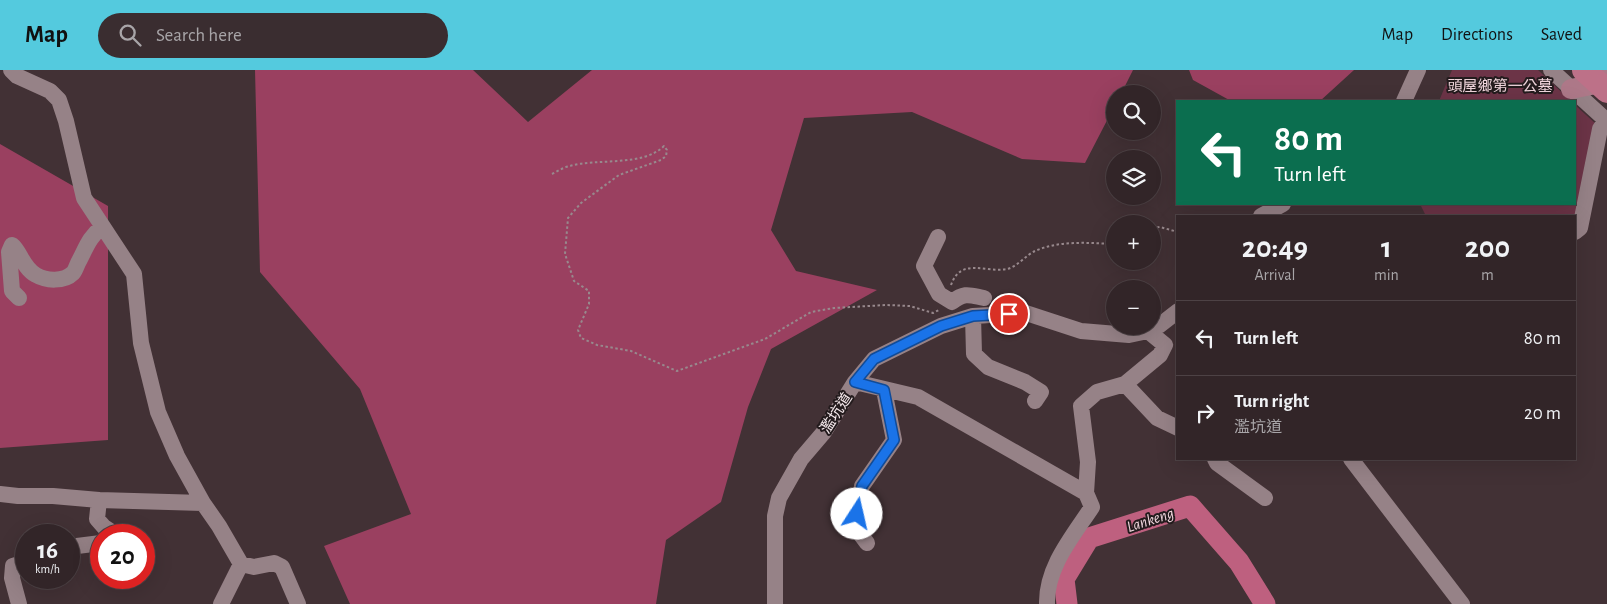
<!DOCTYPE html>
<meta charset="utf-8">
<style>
:root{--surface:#322528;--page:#3a2d30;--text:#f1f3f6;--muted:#a8a5a8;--line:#4d4245;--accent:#54cade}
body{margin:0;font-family:"Alegreya Sans","Noto Sans TC",sans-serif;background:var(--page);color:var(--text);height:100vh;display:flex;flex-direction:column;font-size:19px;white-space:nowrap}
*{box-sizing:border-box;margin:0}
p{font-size:16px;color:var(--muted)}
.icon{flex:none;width:28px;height:28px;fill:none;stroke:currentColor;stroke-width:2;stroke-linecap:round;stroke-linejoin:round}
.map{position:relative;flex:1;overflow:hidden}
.drawer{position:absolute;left:1176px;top:145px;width:400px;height:245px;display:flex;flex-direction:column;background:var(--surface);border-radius:0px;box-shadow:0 5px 20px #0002,0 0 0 1px var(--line)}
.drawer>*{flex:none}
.top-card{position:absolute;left:1176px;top:30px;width:400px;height:105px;border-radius:0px;box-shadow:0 5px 20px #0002,0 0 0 1px var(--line);background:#0b6e4f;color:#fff;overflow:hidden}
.tools{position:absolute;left:1106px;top:15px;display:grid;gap:10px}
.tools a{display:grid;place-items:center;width:55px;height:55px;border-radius:50%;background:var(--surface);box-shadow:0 5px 20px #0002,0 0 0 1px var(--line);font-size:25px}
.speed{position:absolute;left:15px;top:454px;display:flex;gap:10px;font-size:25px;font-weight:700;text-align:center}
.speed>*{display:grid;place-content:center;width:65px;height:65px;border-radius:50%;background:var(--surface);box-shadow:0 5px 20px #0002,0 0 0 1px var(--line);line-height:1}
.speed small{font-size:12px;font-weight:400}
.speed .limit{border:8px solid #d22;background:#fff;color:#111}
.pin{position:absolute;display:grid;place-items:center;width:42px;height:42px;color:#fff;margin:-21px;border:2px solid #fff;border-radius:50%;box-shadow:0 1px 5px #0007}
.me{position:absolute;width:55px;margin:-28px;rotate:10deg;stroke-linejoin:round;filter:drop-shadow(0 0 4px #0008)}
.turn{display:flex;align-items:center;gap:18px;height:105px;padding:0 15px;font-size:22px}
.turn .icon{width:65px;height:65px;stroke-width:2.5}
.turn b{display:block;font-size:35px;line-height:42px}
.eta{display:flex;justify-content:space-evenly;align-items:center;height:85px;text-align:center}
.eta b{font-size:30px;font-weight:700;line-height:35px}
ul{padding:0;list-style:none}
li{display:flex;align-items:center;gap:15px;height:75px;padding:0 15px;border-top:1px solid var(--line)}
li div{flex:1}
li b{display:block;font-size:19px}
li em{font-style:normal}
header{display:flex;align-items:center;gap:30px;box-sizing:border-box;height:70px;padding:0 25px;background:var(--accent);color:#111}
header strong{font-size:24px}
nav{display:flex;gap:28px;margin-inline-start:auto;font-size:18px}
.search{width:350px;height:45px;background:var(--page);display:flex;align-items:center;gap:12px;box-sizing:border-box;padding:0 18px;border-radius:28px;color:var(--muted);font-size:19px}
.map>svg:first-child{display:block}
.green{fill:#6c3447}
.forest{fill:#9a4060}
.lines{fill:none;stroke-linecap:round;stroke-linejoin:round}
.river{stroke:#be607f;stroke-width:21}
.path{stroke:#98898d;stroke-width:2;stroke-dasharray:2.5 2.5;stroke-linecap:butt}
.minor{stroke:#968287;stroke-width:16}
.major{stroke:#ad7888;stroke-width:20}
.highway{stroke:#bd7188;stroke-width:24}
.route-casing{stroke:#114b97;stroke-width:12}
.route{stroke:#1a73e8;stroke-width:9}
.labels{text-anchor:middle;stroke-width:4;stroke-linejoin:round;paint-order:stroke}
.park-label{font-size:15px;fill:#efd4db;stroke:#231b1d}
.street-label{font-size:15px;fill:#f6eaed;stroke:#231b1d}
.water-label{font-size:16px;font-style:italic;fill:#f0d6dd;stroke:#231b1d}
</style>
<header>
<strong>Map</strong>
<div class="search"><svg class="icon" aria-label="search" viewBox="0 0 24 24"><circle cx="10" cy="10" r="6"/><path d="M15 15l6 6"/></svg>Search here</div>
<nav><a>Map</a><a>Directions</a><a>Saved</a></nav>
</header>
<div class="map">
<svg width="1607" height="534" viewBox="0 0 1607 534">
<rect width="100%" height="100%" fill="#423135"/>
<path class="green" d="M1452 0H1538L1571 31H1439Z
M1575 35 1596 54 1575 146H1426L1420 134H1575Z"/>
<path class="forest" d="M255 0H473L528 52 592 0H1133L1121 24H1115V35L1085 93 1022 89 912 42 804 48 771 160 796 201 877 220 771 279 748 337 721 432 666 470 656 534H350L324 476 411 444 360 319 260 202Z
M1189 0H1354L1320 31H1231L1193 10Z
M0 74 108 136V370L0 378Z"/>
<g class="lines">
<path class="river" d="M1067 534 1064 509 1089 468 1190 436 1239 492 1265 534"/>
<path class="path" d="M552 104C558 101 564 97 570 96 597 88 643 97 664 76L667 80 666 86 661 90 619 105 581 133 568 148 565 184 574 211 589 221V234L578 260 581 268 597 275 631 281 677 301 765 269 811 242 834 238 886 235 910 236 933 243 939 240
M1152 158 1160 157 1178 162
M951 215C961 187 984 203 1007 199 1017 197 1026 185 1035 181 1060 170 1089 173 1115 174"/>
<path class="minor" d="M11 0 17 6 50 21 59 30 66 51 84 128 134 204 141 273 158 342 177 386 203 433 219 456 241 494 254 497 274 493 282 497 298 534
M1551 0 1607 51
M1404 31 1418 0
M1261 146 1283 134
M1575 162 1580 158 1600 59 1606 50
M938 167 924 196 939 224 952 232C965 222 969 225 984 228
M19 228 12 221 9 182 12 175C20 181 23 198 36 205 46 211 64 212 73 203 75 201 77 195 78 193 86 178 89 167 102 157
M973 246 974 284 988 297 1025 312 1041 322 1035 331
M855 312 918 327 1086 423
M1125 314 1157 348 1178 358
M1215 389 1217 393 1265 428
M1351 389 1462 534
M0 424 18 426H53L99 430 203 433
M99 430 97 449 104 457 116 465
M867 473 855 457 862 416 894 370 884 320
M69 477 101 473
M19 534 12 508 13 496 26 492
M221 534 241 494
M775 534V446L779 428 801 389 824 362 855 312 874 289 941 256 973 246 1026 243 1081 261 1129 265 1148 261 1160 255 1178 241
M1047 534C1046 497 1073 466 1092 437L1086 423 1088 392 1081 336 1097 322 1125 314 1160 285 1165 275 1148 261"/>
<path class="major" d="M1571 19 1596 14 1607 8"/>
<path class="highway" d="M1584 0 1607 21"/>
</g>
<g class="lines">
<defs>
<path id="route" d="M857 444 862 416 894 370 884 320 855 312 874 289 941 256 973 246 1009 244"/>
</defs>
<use href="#route" class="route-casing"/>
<use href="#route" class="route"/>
</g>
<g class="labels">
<g class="park-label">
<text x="1500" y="21">頭屋鄉第一公墓</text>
</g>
<g class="street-label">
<text transform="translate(836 343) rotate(-57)" y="5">濫坑道</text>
</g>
<g class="water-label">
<text transform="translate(1150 449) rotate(-18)" y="6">Lankeng</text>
</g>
</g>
</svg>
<div class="tools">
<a><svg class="icon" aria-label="search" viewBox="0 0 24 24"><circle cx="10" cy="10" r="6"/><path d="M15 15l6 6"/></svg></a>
<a><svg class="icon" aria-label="layers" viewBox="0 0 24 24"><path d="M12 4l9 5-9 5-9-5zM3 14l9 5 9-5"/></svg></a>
<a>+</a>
<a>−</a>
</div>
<div class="speed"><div>16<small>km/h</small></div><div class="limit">20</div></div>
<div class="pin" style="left:1009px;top:244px;background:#d93025"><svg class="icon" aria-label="arrive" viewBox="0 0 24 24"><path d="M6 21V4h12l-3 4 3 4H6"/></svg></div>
<svg class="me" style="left:857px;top:444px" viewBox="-20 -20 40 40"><circle r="19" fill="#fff"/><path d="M0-13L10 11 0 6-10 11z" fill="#1a73e8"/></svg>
<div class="top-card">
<div class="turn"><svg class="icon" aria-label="left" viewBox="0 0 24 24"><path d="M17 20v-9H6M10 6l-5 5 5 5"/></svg><div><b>80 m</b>Turn left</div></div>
</div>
<section class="drawer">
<div class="eta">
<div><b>20:49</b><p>Arrival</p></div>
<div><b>1</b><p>min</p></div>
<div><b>200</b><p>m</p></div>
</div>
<ul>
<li><svg class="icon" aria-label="left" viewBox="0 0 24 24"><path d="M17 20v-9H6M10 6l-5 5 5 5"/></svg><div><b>Turn left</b></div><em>80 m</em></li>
<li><svg class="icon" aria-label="right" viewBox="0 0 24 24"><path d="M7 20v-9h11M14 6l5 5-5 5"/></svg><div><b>Turn right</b><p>濫坑道</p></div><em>20 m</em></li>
</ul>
</section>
</div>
